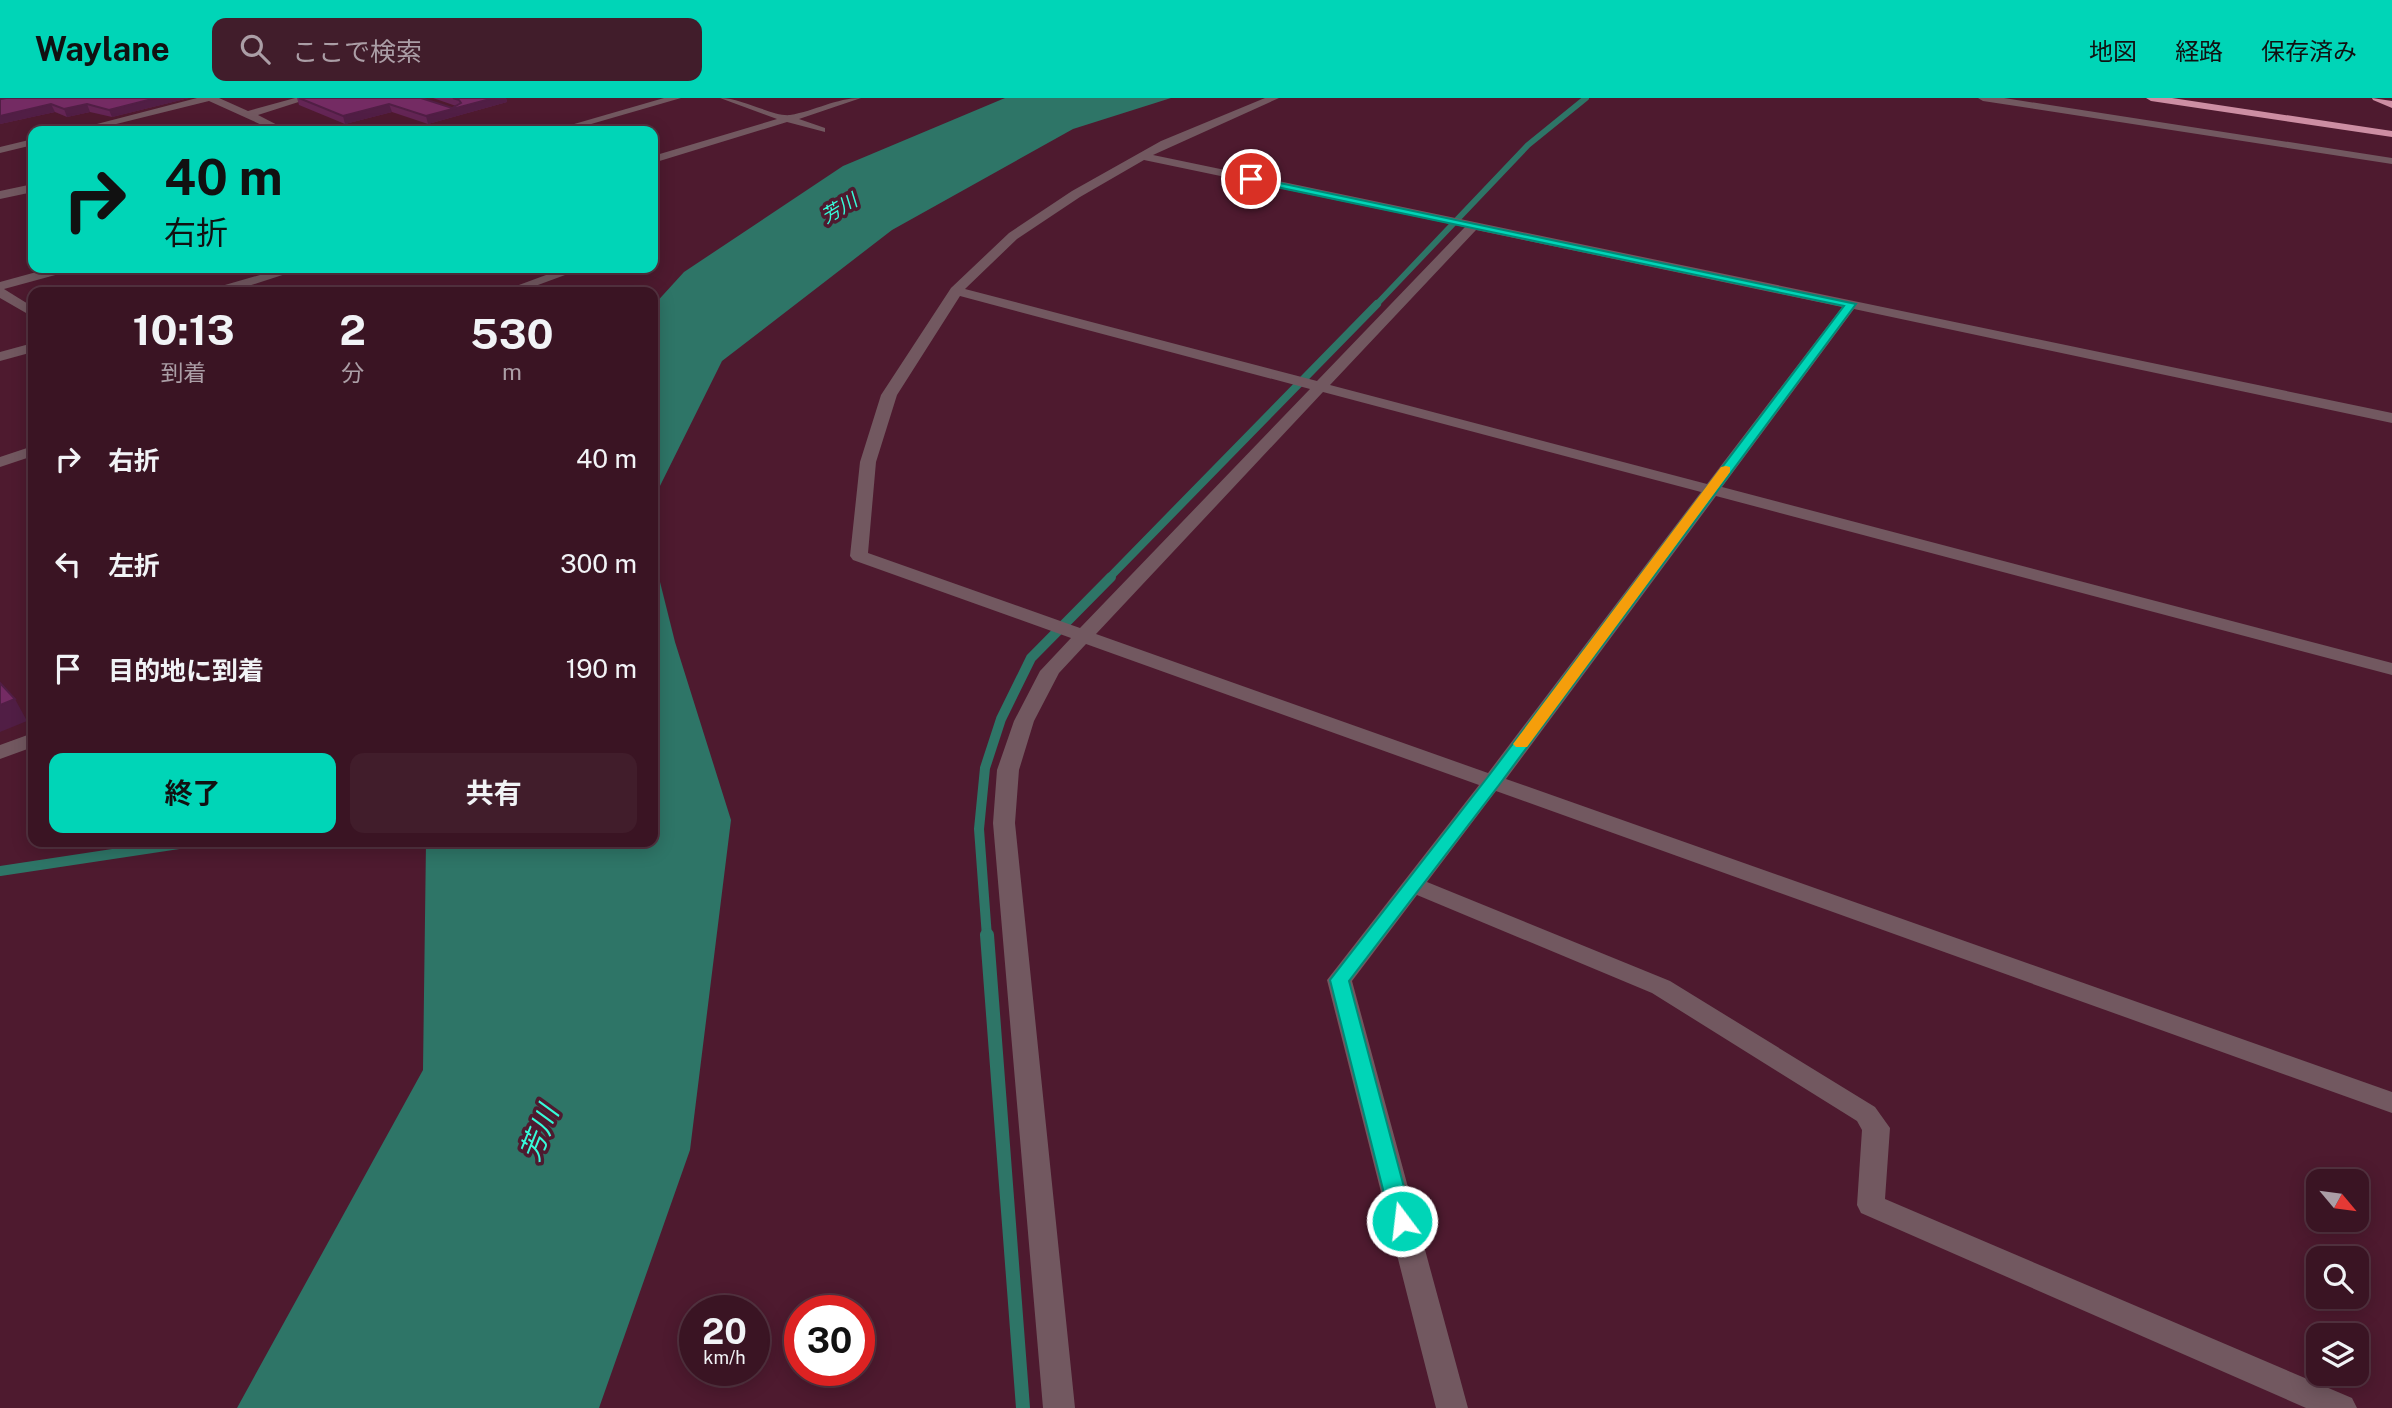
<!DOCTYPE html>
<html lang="ja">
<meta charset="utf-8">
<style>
:root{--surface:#3a1423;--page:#411d2b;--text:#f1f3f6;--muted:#ab9ea6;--line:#543341;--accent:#00d5b7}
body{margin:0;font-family:"Public Sans","Noto Sans JP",sans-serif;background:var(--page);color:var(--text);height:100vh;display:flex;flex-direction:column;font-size:26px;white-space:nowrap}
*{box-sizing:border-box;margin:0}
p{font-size:23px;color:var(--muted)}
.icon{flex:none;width:38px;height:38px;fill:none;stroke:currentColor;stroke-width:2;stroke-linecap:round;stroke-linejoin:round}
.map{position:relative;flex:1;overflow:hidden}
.panel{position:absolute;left:28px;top:189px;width:630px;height:560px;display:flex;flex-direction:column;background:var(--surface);border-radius:14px;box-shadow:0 4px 18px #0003,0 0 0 2px var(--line)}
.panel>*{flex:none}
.top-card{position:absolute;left:28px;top:28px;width:630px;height:147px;border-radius:14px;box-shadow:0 4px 18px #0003,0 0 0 2px var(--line);background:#00d5b7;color:#111;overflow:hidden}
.needle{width:46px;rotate:119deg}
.controls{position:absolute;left:2306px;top:1071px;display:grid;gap:14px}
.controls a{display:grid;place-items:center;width:63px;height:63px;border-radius:14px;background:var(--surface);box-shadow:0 4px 18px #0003,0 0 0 2px var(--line);font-size:35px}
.speed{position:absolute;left:679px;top:1197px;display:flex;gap:14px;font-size:35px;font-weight:700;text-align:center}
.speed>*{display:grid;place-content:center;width:91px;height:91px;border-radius:50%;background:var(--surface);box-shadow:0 4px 18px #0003,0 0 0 2px var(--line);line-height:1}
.speed small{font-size:18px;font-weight:400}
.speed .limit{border:10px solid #d22;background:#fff;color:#111}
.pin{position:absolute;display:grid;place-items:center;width:60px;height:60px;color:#fff;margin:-30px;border:4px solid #fff;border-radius:50%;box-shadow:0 2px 7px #0007}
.me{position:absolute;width:77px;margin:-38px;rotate:345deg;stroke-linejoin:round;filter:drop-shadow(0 0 5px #0008)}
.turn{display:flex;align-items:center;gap:24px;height:147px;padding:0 21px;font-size:32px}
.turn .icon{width:91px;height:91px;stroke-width:2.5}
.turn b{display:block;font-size:49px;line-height:60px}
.eta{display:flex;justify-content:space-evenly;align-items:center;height:119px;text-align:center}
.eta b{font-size:42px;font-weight:700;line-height:49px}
.primary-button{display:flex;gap:14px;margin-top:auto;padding:14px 21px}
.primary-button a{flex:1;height:80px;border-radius:14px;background:var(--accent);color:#111;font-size:28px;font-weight:700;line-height:80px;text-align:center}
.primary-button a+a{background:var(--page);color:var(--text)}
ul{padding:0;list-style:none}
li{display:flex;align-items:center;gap:21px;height:105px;padding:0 21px}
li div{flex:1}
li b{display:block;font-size:26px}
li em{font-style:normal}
header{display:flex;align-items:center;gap:42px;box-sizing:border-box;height:98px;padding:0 35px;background:var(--accent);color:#111}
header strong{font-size:33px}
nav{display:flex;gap:38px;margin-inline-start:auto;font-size:24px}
.search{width:490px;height:63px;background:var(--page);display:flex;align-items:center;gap:18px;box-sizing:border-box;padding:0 24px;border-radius:14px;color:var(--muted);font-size:26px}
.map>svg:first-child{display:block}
.water{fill:#2e7567}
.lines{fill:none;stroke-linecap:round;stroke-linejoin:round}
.stream-far3{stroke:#2e7567;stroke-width:6}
.stream-far2{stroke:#2e7567;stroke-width:8}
.stream-far1{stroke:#2e7567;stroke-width:10}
.stream{stroke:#2e7567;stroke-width:14}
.minor{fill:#725860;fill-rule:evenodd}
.highway{fill:#cd8ea3;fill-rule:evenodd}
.wall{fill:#642555}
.shaded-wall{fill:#511e45}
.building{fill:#742b63;stroke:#511e45;stroke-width:2}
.route{fill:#00d5b7;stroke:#008a77;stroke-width:2}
.slow{fill:#f59e0b}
.labels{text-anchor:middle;stroke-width:7;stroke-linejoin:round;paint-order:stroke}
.far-water-label{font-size:19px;font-style:italic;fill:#36fbd9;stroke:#4e1a2f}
.near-water-label{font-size:28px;font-style:italic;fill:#36fbd9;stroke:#4e1a2f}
</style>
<header>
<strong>Waylane</strong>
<div class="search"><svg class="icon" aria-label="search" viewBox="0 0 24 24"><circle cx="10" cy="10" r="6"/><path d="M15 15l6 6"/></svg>ここで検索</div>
<nav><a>地図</a><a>経路</a><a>保存済み</a></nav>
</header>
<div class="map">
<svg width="2392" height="1310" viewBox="0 0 2392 1310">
<rect width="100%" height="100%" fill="#4e1a2f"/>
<path class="water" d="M1005 0H1171L1073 31 892 132 722 263 653 402V208L684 174 843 68Z
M653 456 675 544 731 722 690 1052 599 1310H237L423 972 426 744H653Z"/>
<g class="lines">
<path class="stream-far3" d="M1375 208 1528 47 1586 0"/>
<path class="stream-far2" d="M1109 480 1377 206"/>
<path class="stream-far1" d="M0 773 192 744
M987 839 979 731 985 670 1001 621 1031 560 1111 479"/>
<path class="stream" d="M987 837 1023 1310"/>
<path class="minor" d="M197 0H219L248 13 295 0H311L258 17 289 33H275L209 3 88 33H70Z
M664 0H681L567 33H550Z
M720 0C742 0 774 19 790 17 815 13 836 0 861 0L799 21 825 30V34L787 24 653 65V58L777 21Z
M1265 0H1279L1153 57 2392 315V325L1854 211 1722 389 2392 565V577L1716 398 1506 681 2392 994V1015L1496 693 1427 784 1670 883 1875 1009 1890 1030 1885 1101 2352 1300 2357 1310H2306L1861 1115 1857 1107 1862 1032 1857 1023 1652 895 1417 797 1352 883 1468 1310H1436L1327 882 1479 687 1086 546 1059 575 1034 623 1019 672 1015 725 1075 1310H1043L993 725 997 672 1014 623 1040 573 1071 540 853 462 850 458 860 364 881 297 951 190 1009 135 1072 93 1161 43ZM1144 62 1465 129 1317 283 965 191 1017 141 1080 99ZM1476 132 1842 209 1707 386 1330 287ZM960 198 1310 291 1080 530 868 455 876 364 897 297ZM1323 294 1701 394 1488 675 1096 536Z
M1978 0H2004L2392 60V66L1983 3Z
M33 41V47L0 55V49Z
M33 86V94L0 101V93Z
M51 170H72L70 173 4 191 33 209V219L0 200V184Z
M284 170H304L230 194H209L211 191Z
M565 170H584L519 194H500Z
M33 245V254L0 263V254Z
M33 348V358L0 369V359Z
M33 635V649L0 661V647Z"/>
<path class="highway" d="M2146 0H2172L2392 33V39L2151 3Z
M2372 0 2392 3V10L2373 2Z"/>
</g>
<path class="wall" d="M189 0 112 19 90 14 67 19 55 14 0 26V1Z
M297 0H421L452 10 456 8 433 0H506L507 4 428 26 392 14 345 26 299 7Z"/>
<path class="shaded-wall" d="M156 0H189L112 19 109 12Z
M494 0H506L507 4 428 26 426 18Z
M51 6 55 14 0 26V18Z
M87 6 90 14 67 19 64 11Z
M389 6 392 14 345 26 343 18Z
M15 601 27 623 0 634V607Z"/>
<path class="building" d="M6 0H156L109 12 87 6 64 11 51 6 0 18V1Z
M299 0H421L452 10 461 5 459 2 453 0H494L426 18 389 6 343 18Z
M0 585 15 601 0 607Z"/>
<path class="route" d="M1251 79 1856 206 1499 687 1349 883 1413 1123 1410 1129 1402 1132 1395 1129 1391 1123 1330 882 1487 680 1844 208 1248 83 1247 81Z"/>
<path class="slow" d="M1726 368 1730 369V374L1527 649H1516L1513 646 1516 642 1721 369Z"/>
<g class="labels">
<g class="far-water-label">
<text transform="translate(839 110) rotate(-31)" y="7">芳川</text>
</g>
<g class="near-water-label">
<text transform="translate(539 1035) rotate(-68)" y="10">芳川</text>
</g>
</g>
</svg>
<div class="controls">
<a><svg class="needle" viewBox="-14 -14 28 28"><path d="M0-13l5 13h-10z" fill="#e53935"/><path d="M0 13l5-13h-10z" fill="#ab9ea6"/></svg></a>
<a><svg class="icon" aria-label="search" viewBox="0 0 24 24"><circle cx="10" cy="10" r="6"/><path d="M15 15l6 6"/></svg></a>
<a><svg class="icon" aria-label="layers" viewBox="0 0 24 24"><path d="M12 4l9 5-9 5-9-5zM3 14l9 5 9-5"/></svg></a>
</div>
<div class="speed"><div>20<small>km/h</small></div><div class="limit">30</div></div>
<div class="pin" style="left:1251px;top:81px;background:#d93025"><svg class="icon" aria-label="arrive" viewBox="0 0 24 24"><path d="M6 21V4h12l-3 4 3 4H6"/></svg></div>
<svg class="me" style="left:1402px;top:1123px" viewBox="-20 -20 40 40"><circle r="17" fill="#00d5b7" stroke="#fff" stroke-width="3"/><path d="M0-11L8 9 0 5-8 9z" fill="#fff"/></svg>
<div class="top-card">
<div class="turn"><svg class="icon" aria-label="right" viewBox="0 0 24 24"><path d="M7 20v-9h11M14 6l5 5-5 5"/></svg><div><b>40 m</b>右折</div></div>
</div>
<section class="panel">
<div class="eta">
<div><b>10:13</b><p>到着</p></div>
<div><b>2</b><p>分</p></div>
<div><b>530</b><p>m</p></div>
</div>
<ul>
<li><svg class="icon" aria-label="right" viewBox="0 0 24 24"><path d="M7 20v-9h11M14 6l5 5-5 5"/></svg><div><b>右折</b></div><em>40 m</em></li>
<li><svg class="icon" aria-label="left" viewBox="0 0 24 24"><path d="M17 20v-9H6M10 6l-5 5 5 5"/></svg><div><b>左折</b></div><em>300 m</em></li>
<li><svg class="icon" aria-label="arrive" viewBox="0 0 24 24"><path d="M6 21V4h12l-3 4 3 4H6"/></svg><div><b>目的地に到着</b></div><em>190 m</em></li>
</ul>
<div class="primary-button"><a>終了</a><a>共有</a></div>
</section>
</div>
